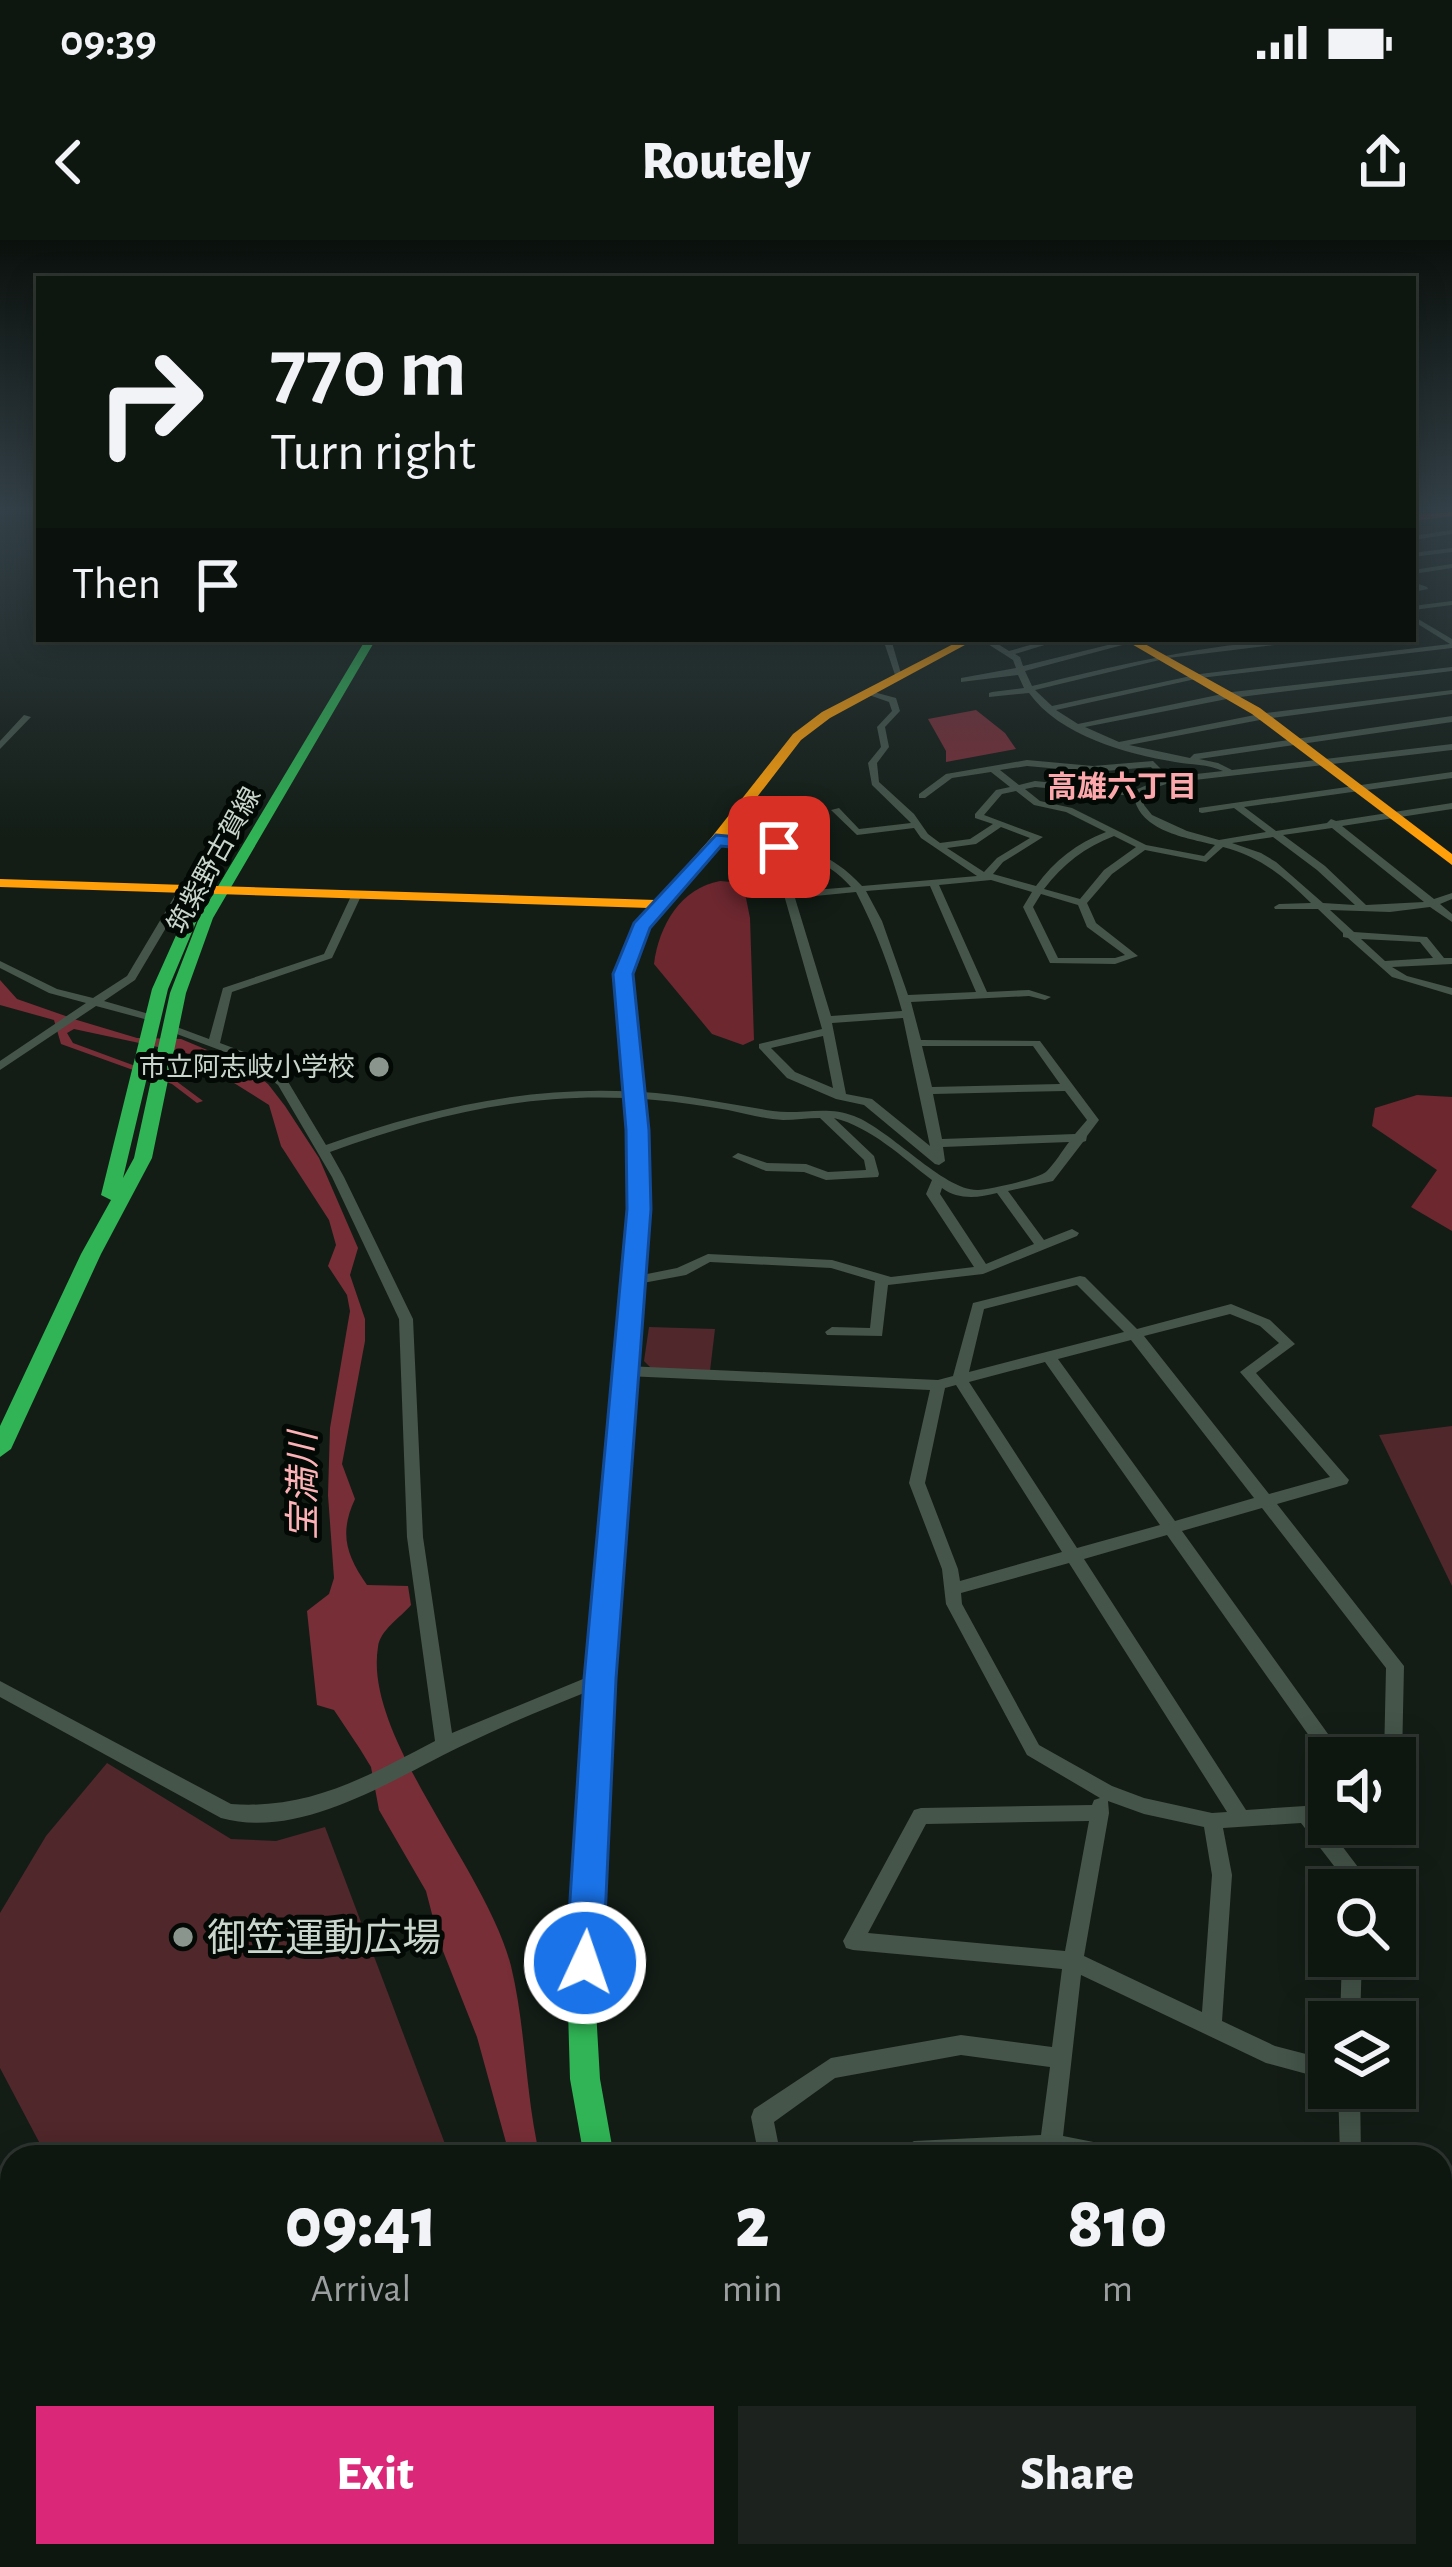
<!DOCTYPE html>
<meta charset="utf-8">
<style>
:root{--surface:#0e1610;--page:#1c231e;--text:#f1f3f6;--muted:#9b9f9f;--line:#2e3530;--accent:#db2777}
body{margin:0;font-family:"Alegreya Sans","Noto Sans JP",sans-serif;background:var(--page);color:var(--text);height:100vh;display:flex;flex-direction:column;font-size:45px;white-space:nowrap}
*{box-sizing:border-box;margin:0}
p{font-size:39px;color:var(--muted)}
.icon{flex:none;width:66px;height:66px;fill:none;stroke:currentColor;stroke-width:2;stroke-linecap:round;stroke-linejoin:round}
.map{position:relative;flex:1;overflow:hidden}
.drawer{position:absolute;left:0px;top:1905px;width:1452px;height:423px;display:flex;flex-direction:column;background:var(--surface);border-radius:36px 36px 0 0;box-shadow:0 6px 30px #0003,0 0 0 3px var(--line)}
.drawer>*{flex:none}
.guide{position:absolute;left:36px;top:36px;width:1380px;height:366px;border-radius:0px;box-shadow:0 6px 30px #0003,0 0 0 3px var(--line);background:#0e1610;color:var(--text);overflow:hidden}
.controls{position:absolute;left:1308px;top:1497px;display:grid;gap:24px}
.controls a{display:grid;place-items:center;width:108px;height:108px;border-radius:0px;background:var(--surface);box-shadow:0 6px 30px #0003,0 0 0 3px var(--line);font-size:60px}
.pin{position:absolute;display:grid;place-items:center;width:102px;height:102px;color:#fff;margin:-51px;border-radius:24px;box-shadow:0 6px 18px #0006}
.me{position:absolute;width:132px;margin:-66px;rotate:3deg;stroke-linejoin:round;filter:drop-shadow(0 0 9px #0008)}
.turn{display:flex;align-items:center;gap:42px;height:252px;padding:0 36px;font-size:54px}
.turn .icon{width:156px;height:156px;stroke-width:2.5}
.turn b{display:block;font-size:84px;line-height:102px}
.then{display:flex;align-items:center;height:114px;padding:0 36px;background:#0003;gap:24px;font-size:45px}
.eta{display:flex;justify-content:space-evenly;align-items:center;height:204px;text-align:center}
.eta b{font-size:72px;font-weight:800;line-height:84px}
.action{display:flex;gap:24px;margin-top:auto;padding:24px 36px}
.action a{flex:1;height:138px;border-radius:0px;background:var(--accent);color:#fff;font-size:48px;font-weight:800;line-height:138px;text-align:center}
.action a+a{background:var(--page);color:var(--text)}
.status{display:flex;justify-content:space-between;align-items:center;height:84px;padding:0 60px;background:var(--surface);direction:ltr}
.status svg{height:33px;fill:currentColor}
header{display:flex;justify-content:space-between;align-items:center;height:156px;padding:0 36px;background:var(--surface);font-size:54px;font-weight:800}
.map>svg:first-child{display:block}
.green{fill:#50272b}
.forest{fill:#6c272f}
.water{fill:#782e37}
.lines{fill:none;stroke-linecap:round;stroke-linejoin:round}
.street{fill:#45554a;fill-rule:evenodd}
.fast{fill:#30b455;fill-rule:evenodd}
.slow{fill:#ff9f0a;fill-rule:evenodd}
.jam{fill:#e5322d;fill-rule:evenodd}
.route{fill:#1a73e8;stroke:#114b97;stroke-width:3}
.poi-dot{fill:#8a958d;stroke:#030904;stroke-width:4.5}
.labels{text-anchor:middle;stroke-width:10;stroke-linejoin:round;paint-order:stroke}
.far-street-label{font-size:27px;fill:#cad6cd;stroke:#030904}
.far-poi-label{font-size:27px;fill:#cad6cd;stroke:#030904;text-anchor:end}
.far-neighbourhood-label{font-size:30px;font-weight:bold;fill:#fca7ac;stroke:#030904}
.water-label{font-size:36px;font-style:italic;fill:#fcb2b6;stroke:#030904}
.near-poi-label{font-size:39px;fill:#cad6cd;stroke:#030904;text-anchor:start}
</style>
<div class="status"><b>09:39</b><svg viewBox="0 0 49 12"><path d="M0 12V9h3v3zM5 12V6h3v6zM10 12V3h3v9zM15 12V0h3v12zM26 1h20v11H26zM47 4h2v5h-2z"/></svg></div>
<header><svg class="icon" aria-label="back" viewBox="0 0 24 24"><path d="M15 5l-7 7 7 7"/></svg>Routely<svg class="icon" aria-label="share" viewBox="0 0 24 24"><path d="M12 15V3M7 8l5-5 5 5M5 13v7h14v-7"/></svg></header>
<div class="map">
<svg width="1452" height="2327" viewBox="0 0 1452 2327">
<rect width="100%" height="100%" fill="#131d16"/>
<path class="green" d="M649 1087 715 1089 710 1131 652 1129 644 1121Z
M1452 1186V1346L1379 1195Z
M107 1523 231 1599 276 1601 325 1587 450 1917H47L0 1828V1673L46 1596Z
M1452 2026V2327H1281L1279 2316H1440V2032Z"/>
<path class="forest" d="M720 641 743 643 750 678 754 800 743 805 712 794 654 724C659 685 681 648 720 641Z
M1417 855 1452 857V991L1411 967 1437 930 1372 886 1375 868Z"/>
<path class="water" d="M976 470 1005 493 1016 509 946 522V511L928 479Z
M0 740 17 759 77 780 137 798 181 799 243 825 268 844 285 866 319 918 358 1008 350 1035 365 1079V1101L342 1224 355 1259C339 1293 346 1315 367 1345L408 1346 411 1365C400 1378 380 1390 378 1407 363 1497 487 1630 511 1726 526 1788 525 1854 540 1917H510L477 1797 439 1701 426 1651 379 1570 371 1527 360 1509 334 1470 317 1465 307 1371 329 1354 334 1338 328 1255 330 1188 350 1071 347 1055 328 1026 336 1005 329 980 281 906 269 865 186 813 74 789 67 793 73 803 176 841 203 861 197 863 172 844 61 804 54 780 0 765Z"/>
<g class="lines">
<path class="street" d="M1452 290V294L1413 300V296Z
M1452 308V312L1413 317V313Z
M1452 324V328L1413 334V330Z
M1413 342 1427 347 1428 349 1413 352 1415 348Z
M1452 361V365L1413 370V366Z
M1413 376 1452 399V408L1200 438 1056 470 1078 484 1232 452 1452 427V431L1232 458 1085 487 1119 502 1265 473 1452 450V454L1265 479 1129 505 1190 518 1194 514 1452 476V482L1199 519 1218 523 1232 530 1452 504V510L1169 543 1143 552 1144 565 1152 575 1187 591 1219 600 1266 592 1234 568 1202 573 1199 572V568L1452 532V538L1244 567 1276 591 1327 583 1331 579 1336 581 1452 563V569L1342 586 1434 659 1452 653V659L1440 664 1452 674V682L1430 667 1390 672 1330 670 1354 692 1427 697 1444 718H1452V724L1392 727 1407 736 1452 748V755L1392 737 1348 698 1343 697V693L1318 669H1275L1274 667 1279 664 1311 663C1283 636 1261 617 1223 607L1206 622 1145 610 1112 634 1087 663 1096 683 1138 716 1115 724 1050 723 1023 667 1032 652 991 640 939 645 987 752 1029 750 1051 757 1045 760 1029 756 911 762 921 800 1040 801 1099 880 1087 896 1086 901 1083 902 1053 941 1008 951 1044 1000 1072 989 1079 993 1077 996 983 1034 888 1045 882 1096 827 1095 825 1092 832 1087 870 1088 875 1041 831 1028 710 1022 686 1035 632 1045 625 1041 632 1037 677 1028 708 1014 832 1020 891 1037 974 1027 926 954 932 940C903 918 871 887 834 878L874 916 879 934 878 937 826 940 804 932 766 931 732 917 738 913 767 923 806 924 828 932 866 930 864 920 820 878C807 878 795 880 783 880 765 879 746 874 728 870 704 866 679 862 655 860 537 850 440 872 330 912L344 937 413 1079 423 1297 452 1493 600 1432 606 1434 609 1439 606 1444C560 1463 513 1481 468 1503 397 1536 303 1601 221 1578L0 1457V1441L231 1564C309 1570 368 1536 435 1501L407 1297 399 1079 332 937 278 845 244 819 166 790V786H174L209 799 223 748 324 714 352 654 357 651 362 654 332 718 232 752 220 803 252 815 287 840 326 905C435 866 539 843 656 853 695 857 734 865 773 871 800 875 827 865 854 876 891 890 944 951 978 950 991 949 1039 939 1047 931 1055 923 1062 911 1069 902L943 907 945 921 939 925 935 924 864 865 836 859 787 838 759 808V804L822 789 784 655 789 652 851 647C814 605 767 607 716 604L711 601 716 598C775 602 819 599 862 646L977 636 921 598 914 588 857 595 831 570 839 568 859 589 911 583 872 545 868 523 881 507 877 487 892 471 889 462 866 454V450L896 458 900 471 885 487 889 507 877 523 879 542 914 574 928 594 940 603 970 599 993 584 975 578V574L996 550 1010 547 991 532 952 538 925 558H919V554L946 534 1027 520 1093 526 1153 521 1169 537 1223 531C1207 524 1192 525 1175 522 1126 514 1059 495 1029 453L989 457V453L992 452 1024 448 1018 435 961 442V438L1016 428 1013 420 980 399H990L1009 411 1051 399H1064L1015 414 1020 417 1023 426 1132 399H1145L1025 431 1032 446C1128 423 1224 399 1323 399L1168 418 1035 450 1052 466 1200 434 1450 404 1413 381ZM1027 526 1093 532 1151 527 1161 539 1133 551 1035 541 1019 545 1000 530ZM1035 547 1134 556C1139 591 1187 598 1215 605L1204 616 1146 605 1072 568 1040 561 1025 549ZM1016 551 1034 565 1066 572 1106 592C1077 603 1054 621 1036 646L993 634 1003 622 1043 597 984 575 1002 554ZM1001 587 1030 598 997 618 984 632 947 608 976 604ZM1332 588 1424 662 1366 665 1325 626 1283 595ZM1114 596 1136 607 1104 630 1080 659 1044 649C1063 624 1085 607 1114 596ZM1273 597 1317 630 1355 665 1323 663 1276 622 1261 613 1232 603ZM930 646 976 752 908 755 882 681 866 651ZM856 652C876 690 891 731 902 771L831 776 795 658ZM1041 654 1078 665 1087 687 1125 715 1115 718H1058L1033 667ZM1361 699 1420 702 1433 718 1385 721ZM903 778 930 906 872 859 846 854 832 783ZM823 796 833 848 795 832 771 808ZM922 806H1033L1060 844 932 847ZM1065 851 1087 880 1075 894 942 899 933 854ZM942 948C958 960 978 958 997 953L1034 1004 986 1024 940 954Z
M883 399H891L902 437 895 435Z
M24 475 31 477 0 509V501Z
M180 647 189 649 135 740 104 761 156 776V780L152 781 96 766 0 830V821L86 763 49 753 0 728V721L57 749 93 758 127 736Z
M1080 1036 1085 1037 1137 1089 1231 1064 1270 1080 1295 1104 1256 1133 1349 1240 1347 1244 1277 1264 1404 1426 1402 1518 1399 1524 1395 1525V1518H1384L1386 1428 1262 1268 1182 1291 1341 1512 1344 1518H1329V1524L1167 1295 1084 1319 1246 1570 1305 1566 1329 1557V1573L1320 1577 1361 1631 1364 1637 1363 1650H1343L1344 1639 1301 1583 1223 1588 1232 1635 1222 1781 1275 1806 1329 1820V1840L1266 1823 1081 1735 1063 1896 1114 1906 1122 1909 1125 1917H897L900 1909 914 1901 1041 1895 1050 1827 961 1815 835 1838 774 1882 781 1917H759L751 1877 754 1869 831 1818 961 1795 1052 1807 1062 1729 853 1710 846 1708 843 1701 914 1570 921 1568 1092 1565 1094 1560 1100 1558 1027 1515 946 1364 942 1329 909 1243 930 1150 626 1136 619 1131 626 1126 938 1140 953 1136 973 1063ZM1077 1045 1124 1092 969 1132 984 1069ZM1230 1074 1260 1086 1279 1103 1240 1132 1330 1237 1269 1254 1144 1096ZM1131 1100 1254 1258 1175 1281 1058 1119ZM1045 1122 1160 1285 1077 1308 969 1142ZM956 1145 1062 1312 960 1341 958 1329 925 1243 945 1148ZM1069 1323 1227 1572 1212 1573 1144 1558 1112 1546 1039 1505 962 1364 961 1353ZM1108 1561 1144 1574 1204 1587 1212 1635 1202 1772 1084 1716 1109 1573ZM1089 1581 1065 1711 868 1693 926 1584Z
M1342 1716H1362L1360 1782H1340Z
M1338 1848H1360L1361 1917H1341L1340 1915Z"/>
<path class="fast" d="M366 399H376L213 678 186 753 152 918 101 1014 11 1209 0 1217V1186L81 1014 111 960 101 955 152 749 186 673 193 669 200 673 168 749 123 938 134 918 170 753 199 678Z
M624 736 632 741 649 928 612 1439 596 1770 600 1839 614 1917H584L570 1839 568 1770 588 1439 631 928 616 741Z"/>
<path class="slow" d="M963 399H976L830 478 801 500 721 604 647 688 629 744H619L616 741 633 687 649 668 0 647V639L656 660 711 598 793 494 822 472Z
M1123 399H1136L1260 468 1452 614V625L1252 474Z
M203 2316H245L249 2327H207Z
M702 2316H738L740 2327H704Z"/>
<path class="jam" d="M1452 272V276L1413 281V275Z
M0 2000 12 2006V2052L0 2047Z"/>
</g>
<linearGradient id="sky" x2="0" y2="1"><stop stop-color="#0a100c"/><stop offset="0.45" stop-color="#334047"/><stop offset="1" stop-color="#334047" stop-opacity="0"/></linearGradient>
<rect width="1452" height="598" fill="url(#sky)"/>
<path class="route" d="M716 595 779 601 788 607 779 612 721 606 650 688 633 734 649 890 651 969 616 1439 603 1723 598 1735 585 1740 572 1735 566 1723 584 1439 627 969 626 890 613 734 634 683Z"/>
<g class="poi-dot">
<circle cx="379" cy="827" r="12"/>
<circle cx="183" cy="1697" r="12"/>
</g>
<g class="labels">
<g class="far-street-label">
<text transform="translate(214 620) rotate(-61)" y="9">筑紫野古賀線</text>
</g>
<g class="far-poi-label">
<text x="355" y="836">市立阿志岐小学校</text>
</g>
<g class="far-neighbourhood-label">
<text x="1122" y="557">高雄六丁目</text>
</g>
<g class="water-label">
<text transform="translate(302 1246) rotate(-90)" y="13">宝満川</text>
</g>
<g class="near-poi-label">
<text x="207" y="1711">御笠運動広場</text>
</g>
</g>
</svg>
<div class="controls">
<a><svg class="icon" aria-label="sound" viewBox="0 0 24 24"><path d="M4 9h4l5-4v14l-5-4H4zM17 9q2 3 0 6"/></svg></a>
<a><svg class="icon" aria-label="search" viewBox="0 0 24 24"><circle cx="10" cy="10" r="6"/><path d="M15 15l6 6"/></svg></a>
<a><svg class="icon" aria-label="layers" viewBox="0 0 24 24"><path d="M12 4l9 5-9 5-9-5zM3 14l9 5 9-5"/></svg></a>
</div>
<div class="pin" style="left:779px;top:607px;background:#d93025"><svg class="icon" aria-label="arrive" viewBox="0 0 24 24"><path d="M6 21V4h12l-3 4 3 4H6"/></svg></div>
<svg class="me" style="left:585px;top:1723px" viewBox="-20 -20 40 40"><circle r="17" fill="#1a73e8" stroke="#fff" stroke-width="3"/><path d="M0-11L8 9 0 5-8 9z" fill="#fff"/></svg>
<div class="guide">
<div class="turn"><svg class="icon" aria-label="right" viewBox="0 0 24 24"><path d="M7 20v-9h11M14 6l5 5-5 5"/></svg><div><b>770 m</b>Turn right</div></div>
<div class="then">Then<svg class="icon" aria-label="arrive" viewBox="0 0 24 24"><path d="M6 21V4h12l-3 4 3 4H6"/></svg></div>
</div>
<section class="drawer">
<div class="eta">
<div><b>09:41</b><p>Arrival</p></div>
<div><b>2</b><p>min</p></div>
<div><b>810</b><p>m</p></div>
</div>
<div class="action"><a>Exit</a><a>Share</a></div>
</section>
</div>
